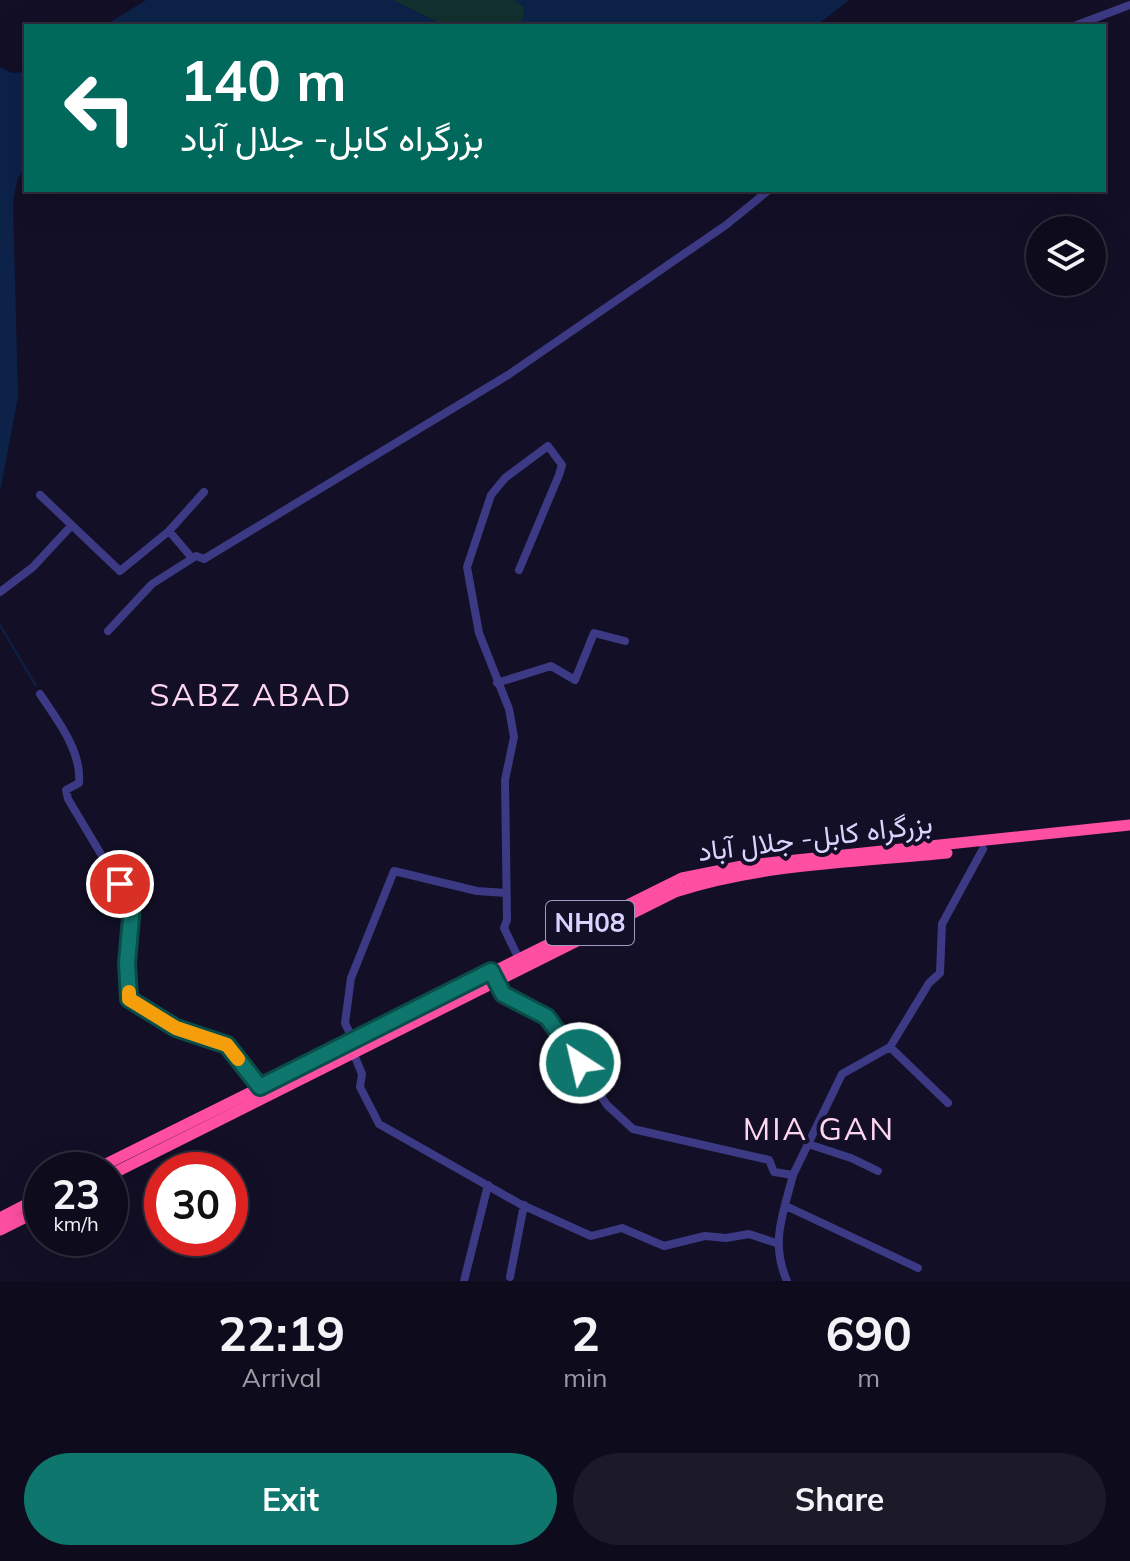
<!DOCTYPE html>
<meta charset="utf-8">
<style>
:root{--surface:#0e0b1c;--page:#1c1929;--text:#f1f3f6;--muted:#9b9ba3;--line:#2e2b3b;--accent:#0f766e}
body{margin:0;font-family:Mulish,Vazirmatn,sans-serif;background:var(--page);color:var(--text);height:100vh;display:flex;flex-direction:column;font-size:30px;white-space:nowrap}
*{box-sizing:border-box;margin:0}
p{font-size:26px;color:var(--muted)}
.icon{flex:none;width:44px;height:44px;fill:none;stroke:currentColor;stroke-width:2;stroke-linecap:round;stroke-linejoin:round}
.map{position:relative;height:1281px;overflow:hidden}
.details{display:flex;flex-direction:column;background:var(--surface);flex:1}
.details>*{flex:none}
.guide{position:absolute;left:24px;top:24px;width:1082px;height:168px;border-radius:0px;box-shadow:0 8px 32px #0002,0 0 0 2px var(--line);background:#00695c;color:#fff;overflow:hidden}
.tools{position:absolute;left:1026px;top:216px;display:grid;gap:16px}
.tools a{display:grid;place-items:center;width:80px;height:80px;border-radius:50%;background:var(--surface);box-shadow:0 8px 32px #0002,0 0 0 2px var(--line);font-size:40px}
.speed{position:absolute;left:24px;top:1152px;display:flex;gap:16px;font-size:40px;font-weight:700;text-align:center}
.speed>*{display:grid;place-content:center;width:104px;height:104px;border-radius:50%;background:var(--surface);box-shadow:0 8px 32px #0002,0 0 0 2px var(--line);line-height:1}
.speed small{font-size:20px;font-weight:400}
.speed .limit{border:12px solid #d22;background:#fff;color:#111}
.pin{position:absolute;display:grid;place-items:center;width:68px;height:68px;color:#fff;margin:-34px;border:4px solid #fff;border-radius:50%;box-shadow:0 2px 8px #0007}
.me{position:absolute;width:88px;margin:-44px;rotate:325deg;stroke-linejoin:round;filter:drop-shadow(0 0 6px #0008)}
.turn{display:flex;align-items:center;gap:28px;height:168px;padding:0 24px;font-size:36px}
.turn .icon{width:104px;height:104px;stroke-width:2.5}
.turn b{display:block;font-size:56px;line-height:68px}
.eta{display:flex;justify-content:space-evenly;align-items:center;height:136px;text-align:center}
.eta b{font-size:48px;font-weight:700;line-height:56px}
.primary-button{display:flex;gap:16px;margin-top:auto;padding:16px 24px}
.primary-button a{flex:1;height:92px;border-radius:48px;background:var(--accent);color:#fff;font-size:32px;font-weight:700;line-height:92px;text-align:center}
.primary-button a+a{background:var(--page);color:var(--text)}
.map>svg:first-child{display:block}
.green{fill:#12302f}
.water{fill:#0c2248}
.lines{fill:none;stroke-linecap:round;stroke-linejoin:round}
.stream{stroke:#0c2248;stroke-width:2}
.minor{stroke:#3d3a85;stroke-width:8}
.highway{stroke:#ff4fa3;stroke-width:11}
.route-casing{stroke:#0a4d48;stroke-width:20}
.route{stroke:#0f766e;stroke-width:14}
.slow{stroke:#f59e0b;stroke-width:14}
.labels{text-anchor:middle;stroke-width:8;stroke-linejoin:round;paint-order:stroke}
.shield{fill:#130f26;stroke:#9e99be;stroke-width:2}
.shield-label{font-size:26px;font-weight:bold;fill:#d9d4ff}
.street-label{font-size:28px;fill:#d9d4ff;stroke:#130f26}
.quarter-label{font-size:32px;letter-spacing:2px;fill:#ffd6f0;stroke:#130f26}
</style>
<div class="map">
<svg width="1130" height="1281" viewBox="0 0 1130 1281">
<rect width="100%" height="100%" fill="#130f26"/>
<path class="green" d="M392 0H515L525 8 521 26H445Z"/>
<path class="water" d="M146 0H392L445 26H104Z
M515 0H849L816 26H521L525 8Z
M0 67 12 73 26 72V166L17 180 13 204 18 397 0 492Z"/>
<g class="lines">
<path class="stream" d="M0 625 36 686"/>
<path class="minor" d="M1074 26 1130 5
M40 495 120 571 169 531 204 492
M169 531 192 558
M0 592 33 567 71 526
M108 631 152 584 196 556 204 559 508 375 726 225 769 190
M497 683 551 666 575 680 594 633 625 641
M40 694C57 720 82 751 79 783L66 790 68 799 132 906 127 963 129 999 176 1028 227 1045 260 1087
M518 957 504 928 507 920 505 780 514 737 509 709 479 633 467 567 491 495 505 478 548 446 562 465 559 475 519 570
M495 978 503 994 547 1017 607 1105 633 1129 769 1160 774 1172 793 1175 842 1074 890 1047 929 983 940 973 942 924 983 849
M353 1040 345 1023 351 978 394 871 477 891 506 893
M890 1047 948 1103
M353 1052 362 1074 360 1087 379 1124 520 1204 591 1236 622 1228 664 1246 705 1236 726 1238 749 1234 776 1243
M808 1144 851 1158 878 1171
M786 1206 918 1268
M510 1277 524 1205
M464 1281 488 1185
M787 1281C770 1242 783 1215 793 1175"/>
<path class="highway" d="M94 1170 682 878 747 865 1130 825
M110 1175 675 892C761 864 857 862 947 853
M0 1218 42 1196
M0 1230 42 1209"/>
</g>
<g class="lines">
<defs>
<path id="route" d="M120 884 132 906 127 963 129 999 176 1028 227 1045 260 1087 491 971 503 994 547 1017 580 1063"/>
</defs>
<use href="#route" class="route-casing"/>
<use href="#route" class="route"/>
<path class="slow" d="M129 992V999L176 1028 227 1045 238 1059"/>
</g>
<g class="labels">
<rect class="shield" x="546" y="901" width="88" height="44" rx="6"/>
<g class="shield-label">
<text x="590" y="932">NH08</text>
</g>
<g class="street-label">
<text transform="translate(815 837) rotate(-7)" y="10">بزرگراه کابل- جلال آباد</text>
</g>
<g class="quarter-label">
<text x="251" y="706">SABZ ABAD</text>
<text x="819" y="1140">MIA GAN</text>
</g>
</g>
</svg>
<div class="tools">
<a><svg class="icon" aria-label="layers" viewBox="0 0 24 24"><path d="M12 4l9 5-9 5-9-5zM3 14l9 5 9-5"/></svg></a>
</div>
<div class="speed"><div>23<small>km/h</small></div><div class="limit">30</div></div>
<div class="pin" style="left:120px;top:884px;background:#d93025"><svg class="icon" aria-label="arrive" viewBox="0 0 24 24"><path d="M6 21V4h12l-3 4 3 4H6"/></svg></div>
<svg class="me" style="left:580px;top:1063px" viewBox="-20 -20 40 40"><circle r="17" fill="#0f766e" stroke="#fff" stroke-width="3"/><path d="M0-11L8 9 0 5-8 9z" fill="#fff"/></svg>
<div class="guide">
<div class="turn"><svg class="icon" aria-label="left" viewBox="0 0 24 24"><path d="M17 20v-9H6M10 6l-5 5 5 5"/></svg><div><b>140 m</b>بزرگراه کابل- جلال آباد</div></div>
</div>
</div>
<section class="details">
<div class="eta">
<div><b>22:19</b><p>Arrival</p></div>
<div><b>2</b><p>min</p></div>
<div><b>690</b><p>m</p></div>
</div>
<div class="primary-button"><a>Exit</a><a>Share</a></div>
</section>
